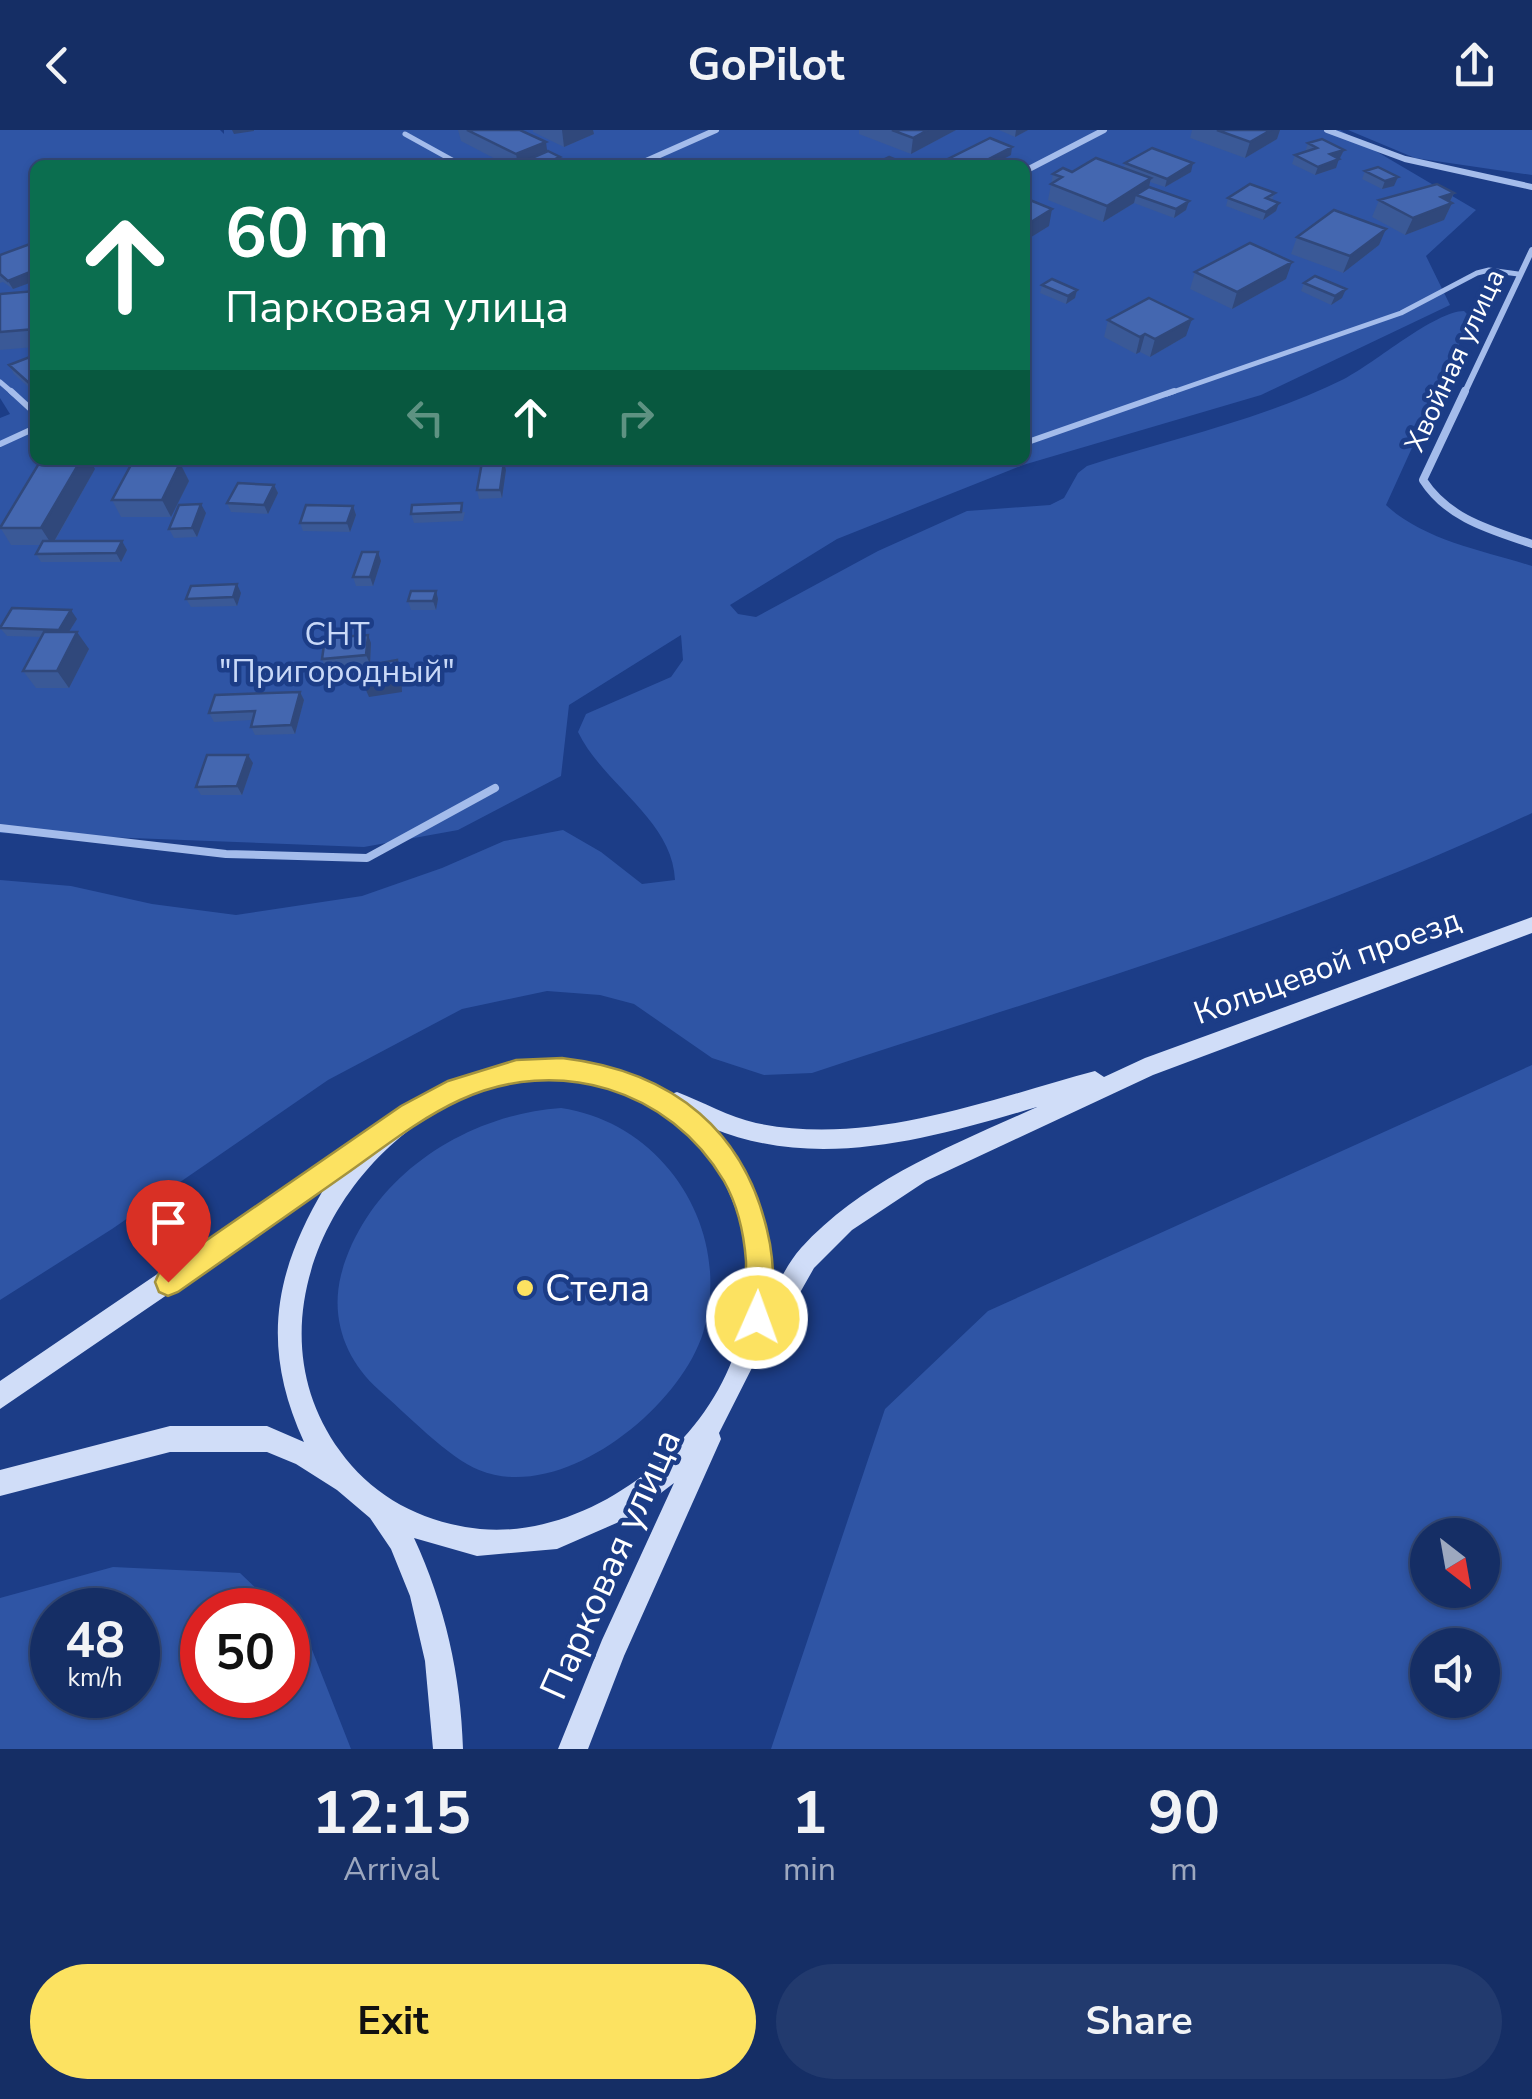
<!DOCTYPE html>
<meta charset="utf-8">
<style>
:root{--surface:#152e65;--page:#223a6e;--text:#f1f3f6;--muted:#9da8bf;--line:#344a79;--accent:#fce261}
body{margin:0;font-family:"Nunito Sans",sans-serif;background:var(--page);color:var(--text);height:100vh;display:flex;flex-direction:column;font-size:38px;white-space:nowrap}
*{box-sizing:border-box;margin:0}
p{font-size:32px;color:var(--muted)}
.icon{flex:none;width:55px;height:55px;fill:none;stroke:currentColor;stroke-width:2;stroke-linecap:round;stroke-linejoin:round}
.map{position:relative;height:1619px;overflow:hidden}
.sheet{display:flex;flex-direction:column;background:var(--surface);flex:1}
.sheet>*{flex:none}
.top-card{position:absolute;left:30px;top:30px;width:1000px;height:305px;border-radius:15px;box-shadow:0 2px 8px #0004,0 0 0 2px var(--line);background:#0b6e4f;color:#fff;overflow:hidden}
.needle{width:65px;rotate:149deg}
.controls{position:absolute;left:1410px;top:1388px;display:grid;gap:20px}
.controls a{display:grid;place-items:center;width:90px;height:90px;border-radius:50%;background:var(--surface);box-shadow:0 2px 8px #0004,0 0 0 2px var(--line);font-size:50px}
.speed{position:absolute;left:30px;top:1458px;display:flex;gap:20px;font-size:50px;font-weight:700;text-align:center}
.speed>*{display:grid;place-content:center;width:130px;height:130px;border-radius:50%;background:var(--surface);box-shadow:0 2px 8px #0004,0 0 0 2px var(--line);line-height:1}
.speed small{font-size:25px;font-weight:400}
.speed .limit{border:15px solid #d22;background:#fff;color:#111}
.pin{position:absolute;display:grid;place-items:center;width:85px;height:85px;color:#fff;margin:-102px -42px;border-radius:50% 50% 50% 0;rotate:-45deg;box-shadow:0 0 10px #0007}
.pin .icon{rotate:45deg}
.me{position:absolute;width:110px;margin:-55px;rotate:2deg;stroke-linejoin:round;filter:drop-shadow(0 0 8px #0008)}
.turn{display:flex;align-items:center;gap:35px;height:210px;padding:0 30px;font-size:45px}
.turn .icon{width:130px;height:130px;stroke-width:2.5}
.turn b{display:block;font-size:70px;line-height:85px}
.lanes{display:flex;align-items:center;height:95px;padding:0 30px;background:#0003;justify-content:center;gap:50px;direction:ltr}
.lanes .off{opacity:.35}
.eta{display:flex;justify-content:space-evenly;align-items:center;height:170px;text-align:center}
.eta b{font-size:60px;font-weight:700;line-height:70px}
.button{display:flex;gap:20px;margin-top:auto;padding:20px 30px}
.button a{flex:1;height:115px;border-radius:60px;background:var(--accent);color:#111;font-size:40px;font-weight:700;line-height:115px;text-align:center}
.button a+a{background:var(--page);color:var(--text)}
header{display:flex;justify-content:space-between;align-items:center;height:130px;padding:0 30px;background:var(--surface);font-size:45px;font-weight:700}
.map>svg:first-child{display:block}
.green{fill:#2f55a5;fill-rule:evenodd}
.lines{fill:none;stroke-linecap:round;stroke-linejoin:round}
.lane-far2{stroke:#a4bceb;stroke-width:5}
.lane-far1{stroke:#a4bceb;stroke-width:6}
.lane{stroke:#a4bceb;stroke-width:8}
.street-far1{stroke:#a4bceb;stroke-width:6}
.street{stroke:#a4bceb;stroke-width:8}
.secondary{fill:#d0ddf8;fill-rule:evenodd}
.wall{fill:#3a5997}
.shaded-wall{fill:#30487b}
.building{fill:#4467b0;stroke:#30487b;stroke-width:2.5}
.route{fill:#fce261;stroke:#a4933f;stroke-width:2.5}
.poi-dot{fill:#fce261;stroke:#1c3d87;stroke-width:4}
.labels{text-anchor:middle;stroke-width:9;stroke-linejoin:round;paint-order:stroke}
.far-street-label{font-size:28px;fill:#fff;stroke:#1c3d87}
.park-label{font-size:32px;fill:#c9d9f8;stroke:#1c3d87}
.street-label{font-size:32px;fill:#fff;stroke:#1c3d87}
.near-poi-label{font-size:38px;fill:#fff;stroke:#1c3d87;text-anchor:start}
.near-street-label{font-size:38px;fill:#fff;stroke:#1c3d87}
</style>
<header><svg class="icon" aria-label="back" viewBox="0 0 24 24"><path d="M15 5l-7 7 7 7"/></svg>GoPilot<svg class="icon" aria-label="share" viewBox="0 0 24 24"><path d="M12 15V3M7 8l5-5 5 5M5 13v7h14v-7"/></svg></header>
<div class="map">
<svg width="1532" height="1619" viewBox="0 0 1532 1619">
<rect width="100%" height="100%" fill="#1c3d87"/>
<path class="green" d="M0 0H220L224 4V0H1340L1476 80 1426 126 1450 175 1261 265 1023 335 837 409 730 475 738 484 756 487 878 421 967 381 1050 375 1064 368 1078 343 1087 336C1172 309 1264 289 1344 249 1375 233 1435 181 1464 181L1471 188 1386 375C1423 410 1484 421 1532 436V683C1302 792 1054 863 812 943L764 945 712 928 634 874 600 865 547 861 462 879 328 950 112 1099 0 1170V750L71 756 152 774 236 785 362 766 442 738 504 711 563 700 601 722 642 754 675 750C673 690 603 654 578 602L586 584 671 547 683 530 681 505 569 575 561 646 458 700 364 717 0 703V288L10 284 0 268ZM35 35H1025V330H35V74L29 70 35 65Z
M1348 0H1532V45L1415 28Z
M1532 935V1619H771L885 1279 988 1181ZM1482 1405V1460H1428V1405ZM1482 1515V1570H1428V1515Z
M561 978C664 993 734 1100 703 1203 679 1279 561 1374 479 1340 450 1329 404 1282 379 1260 346 1231 330 1189 341 1145 367 1049 463 985 561 978Z
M113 1437 240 1443 279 1480H202V1565H288V1488L307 1507 351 1619H0V1468ZM52 1480H138V1565H52Z"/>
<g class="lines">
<path class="lane-far2" d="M405 4 461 35
M0 252 14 264
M1167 264 1401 183 1477 143 1489 140 1518 144"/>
<path class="lane-far1" d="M11 261 35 283
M1025 313 1174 261
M0 314 35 298"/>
<path class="lane" d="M0 698 226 724 367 728 495 658"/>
<path class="street-far1" d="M1327 0 1405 29 1532 57
M637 35 716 0
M1025 41 1104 0
M1464 264 1532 120"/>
<path class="street" d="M1465 261 1423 350C1448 389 1491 400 1532 414"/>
<path class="secondary" d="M1532 787V803L1153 945 926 1051 852 1100 814 1138 768 1219 760 1222 719 1303 721 1309 624 1526 588 1619H558L602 1510 674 1353 628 1388 557 1419 477 1426 414 1408C445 1475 461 1546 463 1619H433L425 1531 410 1466 391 1419 370 1388 337 1360 296 1334 267 1322H170L0 1366V1340L170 1296H267L304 1312C261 1218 273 1144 325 1057L0 1279V1251L347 1015C352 1014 357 1015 361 1013 366 1012 374 1001 378 998 394 985 410 973 429 963 504 923 597 919 671 964L677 962C703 972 729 987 756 993 869 1017 987 970 1095 941L1104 947 1145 928ZM554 950C581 952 609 956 634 967 732 1011 769 1124 735 1222 702 1321 586 1409 480 1399 423 1393 373 1367 340 1321 248 1195 334 1024 465 967 493 955 523 951 554 950ZM1037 977C953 1015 864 1049 801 1118 789 1131 781 1149 772 1164 774 1104 753 1043 712 998 819 1042 931 1008 1037 977Z"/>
</g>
<path class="wall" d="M458 0H520L547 21 560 27 562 35H507L461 11Z
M533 0H593L594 4 564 17 533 2Z
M859 0H956L911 24 859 4Z
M999 0H1028L1015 7Z
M1192 0H1280L1277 9 1245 28 1190 8Z
M1308 13 1344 20 1340 28 1338 29 1336 38 1315 45 1292 34 1295 25 1305 22Z
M1125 33 1191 42 1165 57 1150 52 1149 57 1189 71 1186 80 1174 88 1134 73 1103 92 1048 70 1053 44 1124 38Z
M1365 41 1394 56 1382 59 1362 49Z
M1275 63 1272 70 1279 73 1276 81 1263 90 1226 76 1228 68Z
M1454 63 1450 72 1452 73 1444 90 1405 105 1372 87 1379 70Z
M1025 68 1049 96 1028 109 1025 108Z
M1297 107 1379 115 1343 143 1291 124Z
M35 118V151L13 159 3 152 0 153V125Z
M1195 142 1286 149 1232 179 1190 159Z
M1304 153 1342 168 1331 175 1301 161Z
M1042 155 1077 160 1075 168 1066 174 1040 163Z
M35 161V217L0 220V164Z
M1108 190 1186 206 1150 227 1140 222 1136 224 1104 207Z
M35 225 34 262 14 244 9 235Z
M504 332 506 340 502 368 479 369 477 360Z
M180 333 189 351 171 387H121L112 370Z
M95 339 55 411H122L127 420 121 432H41L36 424 40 415H11L0 397Z
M274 355 278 363 268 384 231 382 227 373Z
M353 376 356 385 350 402 303 401 300 393Z
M465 382 463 391 414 393 411 384Z
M206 383 197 407 174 408 169 399Z
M381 431 373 456H356L353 447Z
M436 461 438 469 436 480H411L408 471Z
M241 463 237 476 191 477 186 469Z
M77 489 69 502 89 519 69 558H36L23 541 41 507 7 506 0 498Z
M371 513 370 534 326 538 322 529Z
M300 562 304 570 295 604 255 605 251 597 252 590 214 592 209 583Z
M253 633 242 665H201L196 657Z"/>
<path class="shaded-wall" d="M232 0H254V1L234 4Z
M562 0H593L594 4 564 17Z
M928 0H956L911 24 913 8Z
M1016 0H1028L1015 7Z
M1271 0H1280L1277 9 1245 28 1250 12Z
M546 12 548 28 520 33 521 35H518L516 24Z
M1012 17 1011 25 992 35H977Z
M1344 20 1340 28 1326 33 1330 24Z
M560 27 562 35H542Z
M1339 29 1336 38 1315 45 1318 37Z
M1193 33 1191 42 1165 57 1167 49Z
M1398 47 1394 56 1382 59 1385 51Z
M1151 48 1147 65H1136L1134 73 1103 92 1107 76Z
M1454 63 1448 75 1452 73 1444 90 1405 105 1413 88 1441 67Z
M1189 71 1186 80 1174 88 1176 79Z
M1279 73 1276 81 1263 90 1266 82Z
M1052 79 1049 96 1028 109 1031 92Z
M1386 99 1379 115 1343 143 1350 126Z
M1292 132 1286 149 1232 179 1237 162Z
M35 140V151L13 159 8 151Z
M1346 159 1342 168 1331 175 1335 166Z
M1077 160 1075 168 1066 174 1068 166Z
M1192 189 1186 206 1150 227 1155 209Z
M1145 204 1140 222 1136 224 1140 207Z
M35 250V261L34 262 29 253Z
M81 330H90L95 339 52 415 41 398Z
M504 332 506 340 502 368 500 360Z
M180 333 189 351 171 387 162 370Z
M274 355 278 363 268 384 264 375Z
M201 374 206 383 197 407 192 398Z
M353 376 356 385 350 402 347 393Z
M122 411 127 420 121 432 116 423Z
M378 422 381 431 373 456 370 447Z
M237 454 241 463 237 476 233 467Z
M436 461 438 469 436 480 433 471Z
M71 480 77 489 65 508 59 500Z
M77 502 89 519 69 558 57 541Z
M368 505 371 513 370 534 366 525Z
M397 530 401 539 402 562 369 567 365 558Z
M300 562 304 570 295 604 291 595Z
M248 625 253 633 242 665 237 656Z"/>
<path class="building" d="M467 0H520L546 12 516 24Z
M892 0H928L913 8Z
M1217 0H1271L1250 12Z
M990 8 1012 17 977 35H953L944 31Z
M1322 9 1344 20 1330 24 1339 29 1318 37 1295 25 1317 18 1308 13Z
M1152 18 1193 33 1167 49 1125 33Z
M548 21 560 27 542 35H525L520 33Z
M889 27 908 35H872Z
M1096 28 1151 48 1107 76 1051 54 1062 47 1053 44 1063 38 1072 42Z
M1378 37 1398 47 1385 51 1365 41Z
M1250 54 1275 63 1266 68 1279 73 1266 82 1228 68Z
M1437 54 1454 63 1441 67 1452 73 1413 88 1379 70Z
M1149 57 1189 71 1176 79 1136 65Z
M1025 68 1052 79 1031 92 1025 90Z
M1334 80 1386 99 1350 126 1297 107Z
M1250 113 1292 132 1237 162 1195 142Z
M30 114 35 118V140L8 151 0 144V125Z
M1315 146 1346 159 1335 166 1304 153Z
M1052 149 1077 160 1068 166 1042 155Z
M35 161V199L0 202V164Z
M1149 168 1192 189 1155 209 1145 204 1140 207 1108 190Z
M35 225V250L29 253 9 235Z
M41 330H81L41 398H0Z
M482 332H504L500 360H477Z
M132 333H180L162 370H112Z
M238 353 274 355 264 375 227 373Z
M462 373 461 382 411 384 412 375Z
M201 374 192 398 169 399 179 375Z
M306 375 353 376 347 393H300Z
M43 411H122L116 423 36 424Z
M362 422H378L370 447H353Z
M237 454 233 467 186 469 191 456Z
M411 461H436L433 471H408Z
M12 478 71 480 59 500 0 498Z
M44 502H77L57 541H23Z
M368 505 366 525 322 529 325 508Z
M397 530 399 553 365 558 364 536Z
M300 562 291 595 251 597 255 581 209 583 215 565Z
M207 625H248L237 656 196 657Z"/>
<path class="route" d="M562 928C673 941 749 1001 770 1114 774 1139 776 1174 767 1198L757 1202 747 1198C738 1177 747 1153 746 1131 744 1104 737 1074 724 1051 670 959 557 925 460 970 419 989 383 1018 346 1044 290 1083 234 1123 178 1162L168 1166 159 1162 155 1152 159 1143 401 976 448 951 516 930Z"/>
<circle class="poi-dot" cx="525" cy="1158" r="10"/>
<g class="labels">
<g class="far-street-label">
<text transform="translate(1454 230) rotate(-65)" y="10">Хвойная улица</text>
</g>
<g class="park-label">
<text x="337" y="515">СНТ<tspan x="337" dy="37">"Пригородный"</tspan></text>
</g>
<g class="street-label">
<text transform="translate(1327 836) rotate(-20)" y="11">Кольцевой проезд</text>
</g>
<g class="near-poi-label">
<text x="545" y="1171">Стела</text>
</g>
<g class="near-street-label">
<text transform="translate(610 1434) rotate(-66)" y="13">Парковая улица</text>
</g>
</g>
</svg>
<div class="controls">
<a><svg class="needle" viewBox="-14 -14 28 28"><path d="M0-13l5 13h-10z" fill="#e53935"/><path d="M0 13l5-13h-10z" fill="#9da8bf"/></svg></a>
<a><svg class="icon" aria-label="sound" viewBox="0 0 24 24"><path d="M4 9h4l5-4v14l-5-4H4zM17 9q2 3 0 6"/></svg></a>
</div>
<div class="speed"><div>48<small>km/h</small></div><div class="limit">50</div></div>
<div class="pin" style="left:168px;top:1152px;background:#d93025"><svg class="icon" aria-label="arrive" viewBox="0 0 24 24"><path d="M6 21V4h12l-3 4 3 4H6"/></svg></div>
<svg class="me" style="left:757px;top:1188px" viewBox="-20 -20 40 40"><circle r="17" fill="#fce261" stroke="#fff" stroke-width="3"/><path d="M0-11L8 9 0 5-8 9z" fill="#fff"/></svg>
<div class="top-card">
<div class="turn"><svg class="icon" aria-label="ahead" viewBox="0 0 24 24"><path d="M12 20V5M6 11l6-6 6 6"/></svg><div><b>60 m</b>Парковая улица</div></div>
<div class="lanes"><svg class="icon off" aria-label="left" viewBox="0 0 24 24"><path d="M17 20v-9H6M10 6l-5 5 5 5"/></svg><svg class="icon" aria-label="ahead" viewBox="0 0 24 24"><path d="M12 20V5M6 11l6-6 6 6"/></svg><svg class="icon off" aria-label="right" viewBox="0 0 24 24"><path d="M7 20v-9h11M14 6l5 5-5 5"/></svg></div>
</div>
</div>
<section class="sheet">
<div class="eta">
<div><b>12:15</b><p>Arrival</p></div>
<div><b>1</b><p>min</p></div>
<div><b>90</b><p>m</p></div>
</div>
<div class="button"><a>Exit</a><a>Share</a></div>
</section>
